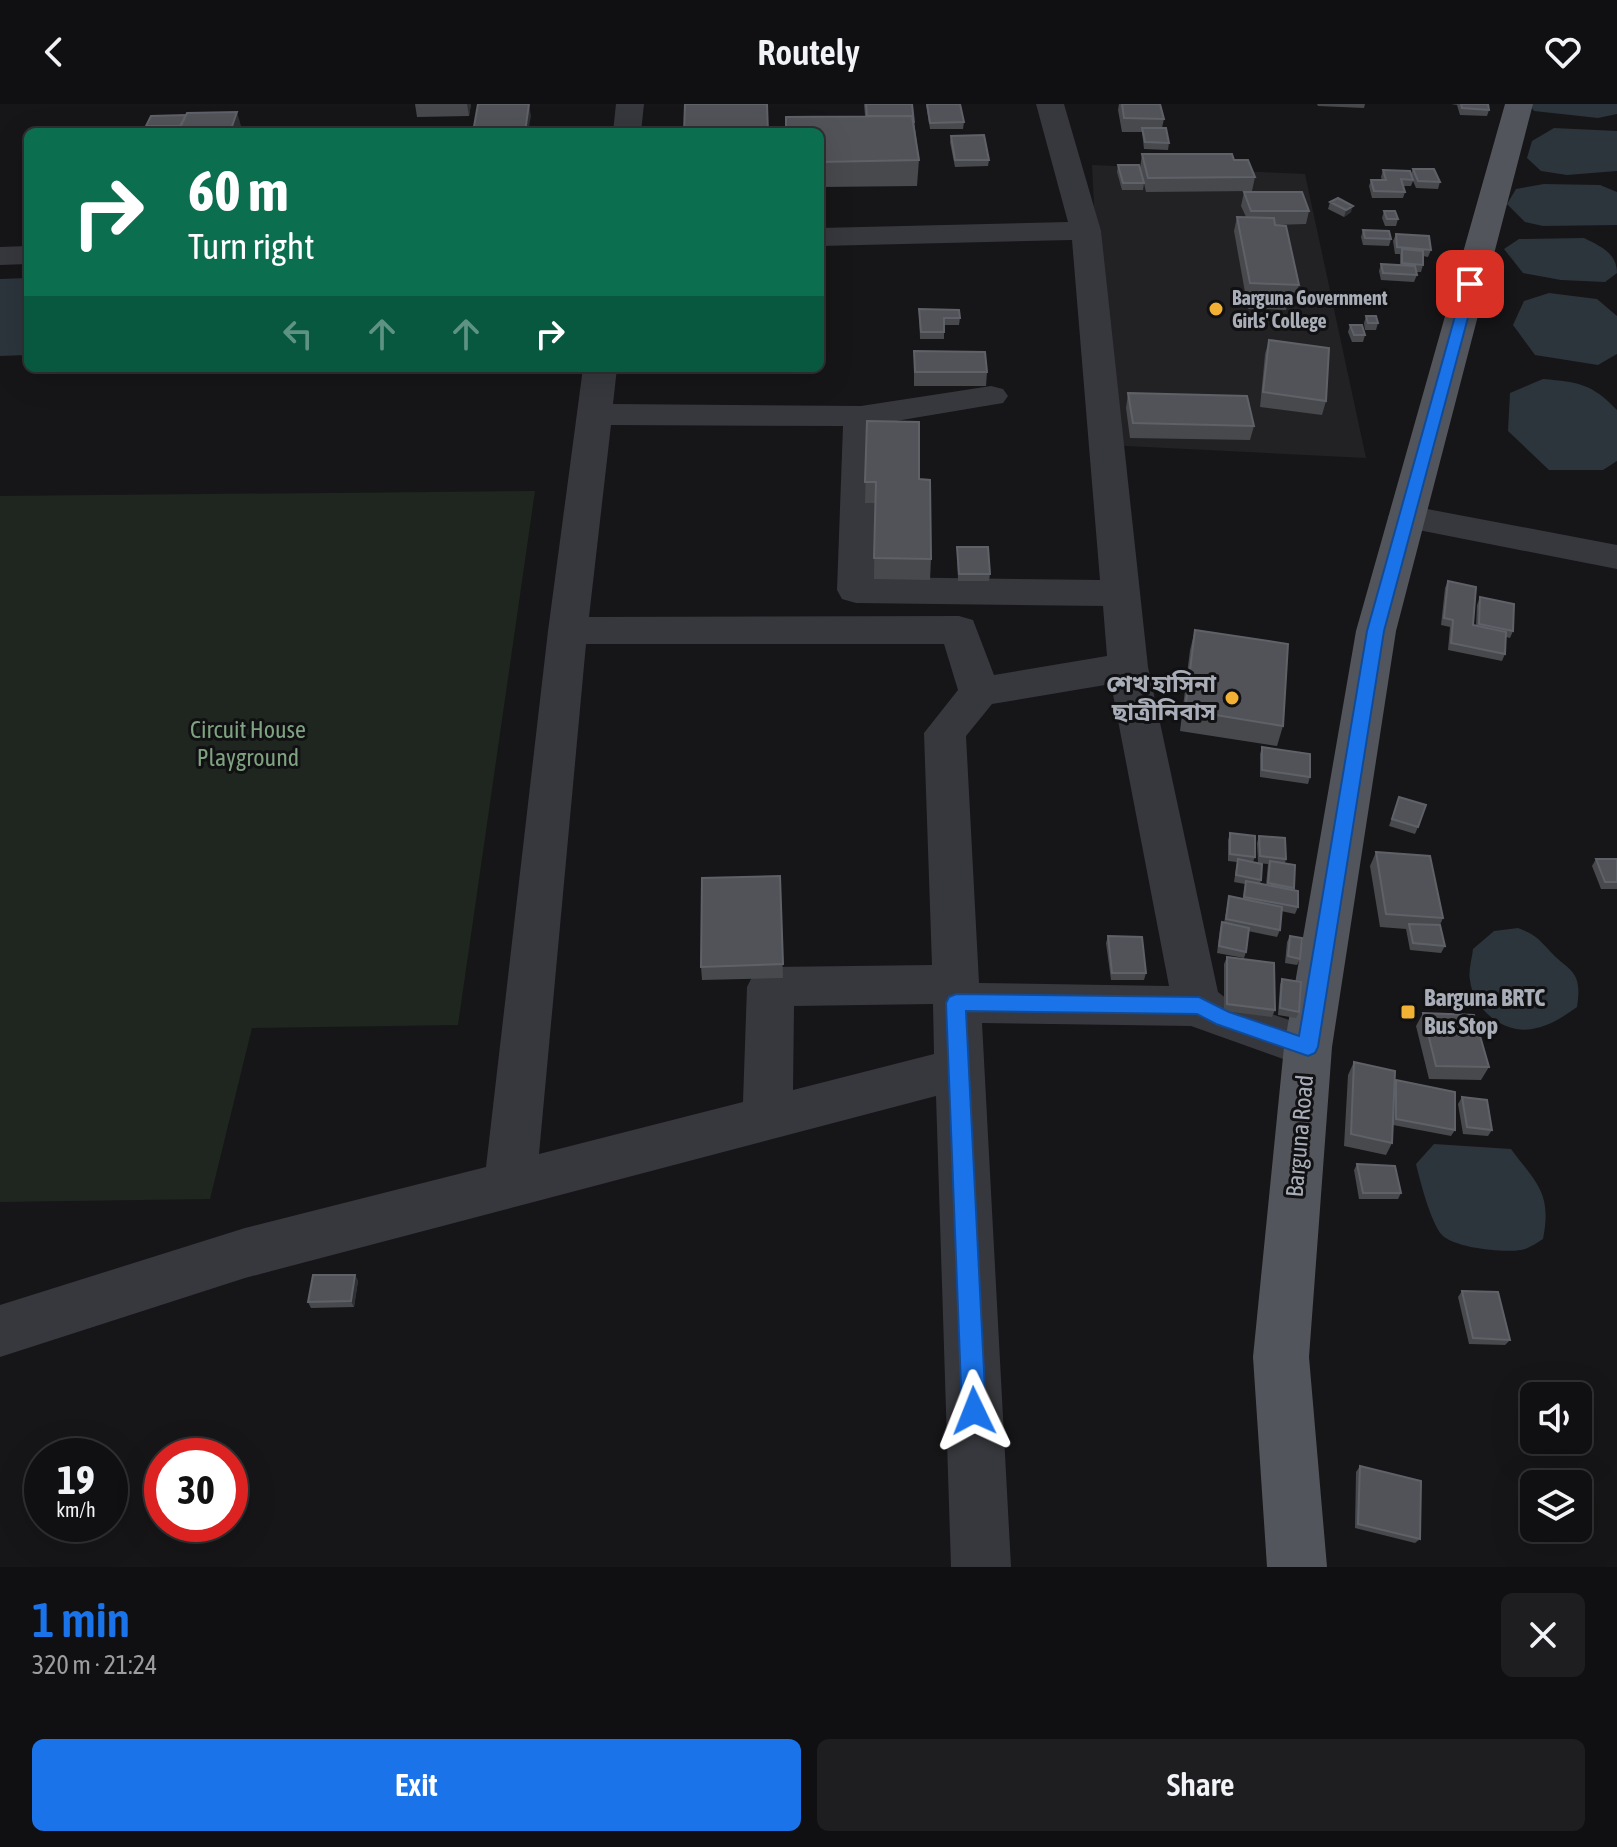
<!DOCTYPE html>
<meta charset="utf-8">
<style>
:root{--surface:#101012;--page:#1e1e20;--text:#f1f3f6;--muted:#9c9d9f;--line:#303032;--accent:#1a73e8}
body{margin:0;font-family:"Asap Condensed","Noto Sans Bengali",sans-serif;background:var(--page);color:var(--text);height:100vh;display:flex;flex-direction:column;font-size:30px;white-space:nowrap}
*{box-sizing:border-box;margin:0}
p{font-size:26px;color:var(--muted)}
.icon{flex:none;width:44px;height:44px;fill:none;stroke:currentColor;stroke-width:2;stroke-linecap:round;stroke-linejoin:round}
.map{position:relative;height:1463px;overflow:hidden}
.sheet{display:flex;flex-direction:column;background:var(--surface);flex:1}
.sheet>*{flex:none}
.guide{position:absolute;left:24px;top:24px;width:800px;height:244px;border-radius:12px;box-shadow:0 8px 32px #0002,0 0 0 2px var(--line);background:#0b6e4f;color:#fff;overflow:hidden}
.tools{position:absolute;left:1520px;top:1278px;display:grid;gap:16px}
.tools a{display:grid;place-items:center;width:72px;height:72px;border-radius:12px;background:var(--surface);box-shadow:0 8px 32px #0002,0 0 0 2px var(--line);font-size:40px}
.speed{position:absolute;left:24px;top:1334px;display:flex;gap:16px;font-size:40px;font-weight:700;text-align:center}
.speed>*{display:grid;place-content:center;width:104px;height:104px;border-radius:50%;background:var(--surface);box-shadow:0 8px 32px #0002,0 0 0 2px var(--line);line-height:1}
.speed small{font-size:20px;font-weight:400}
.speed .limit{border:12px solid #d22;background:#fff;color:#111}
.pin{position:absolute;display:grid;place-items:center;width:68px;height:68px;color:#fff;margin:-34px;border-radius:16px;box-shadow:0 4px 12px #0006}
.me{position:absolute;width:88px;margin:-44px;rotate:358deg;stroke-linejoin:round;filter:drop-shadow(0 0 6px #0008)}
.turn{display:flex;align-items:center;gap:28px;height:168px;padding:0 32px;font-size:36px}
.turn .icon{width:104px;height:104px;stroke-width:2.5}
.turn b{display:block;font-size:56px;line-height:68px}
.lanes{display:flex;align-items:center;height:76px;padding:0 32px;background:#0003;justify-content:center;gap:40px;direction:ltr}
.lanes .off{opacity:.35}
.round{display:grid;place-items:center;flex:none;width:84px;height:84px;border-radius:12px;background:var(--page)}
.summary{display:flex;align-items:center;justify-content:space-between;height:136px;padding:0 32px}
h1{font-size:48px;font-weight:600;line-height:60px;color:var(--accent)}
.cta{display:flex;gap:16px;margin-top:auto;padding:16px 32px}
.cta a{flex:1;height:92px;border-radius:12px;background:var(--accent);color:#fff;font-size:32px;font-weight:600;line-height:92px;text-align:center}
.cta a+a{background:var(--page);color:var(--text)}
header{display:flex;justify-content:space-between;align-items:center;height:104px;padding:0 32px;background:var(--surface);font-size:36px;font-weight:600}
.map>svg:first-child{display:block}
.built{fill:#222225}
.green{fill:#1e261f}
.water{fill:#2c353c}
.lines{fill:none;stroke-linecap:round;stroke-linejoin:round}
.minor{fill:#37383d;fill-rule:evenodd}
.major{fill:#53555c;fill-rule:evenodd}
.wall{fill:#47494d}
.shaded-wall{fill:#2f3033}
.building{fill:#525359;stroke:#5f6168;stroke-width:2}
.route{fill:#1a73e8;stroke:#114b97;stroke-width:2}
.poi-dot{fill:#f2b134;stroke:#111113;stroke-width:3}
.labels{text-anchor:middle;stroke-width:6;stroke-linejoin:round;paint-order:stroke}
.far-poi-label{font-size:20px;font-weight:bold;fill:#a8adb8;stroke:#111113;text-anchor:start}
.poi-label{font-size:24px;font-weight:bold;fill:#a8adb8;stroke:#111113;text-anchor:end}
.park-label{font-size:24px;fill:#7fa381;stroke:#111113}
.street-label{font-size:24px;fill:#a8adb8;stroke:#111113}
</style>
<header><svg class="icon" aria-label="back" viewBox="0 0 24 24"><path d="M15 5l-7 7 7 7"/></svg>Routely<svg class="icon" aria-label="heart" viewBox="0 0 24 24"><path d="M12 20l-8-8c-3-5 5-10 8-4 3-6 11-1 8 4z"/></svg></header>
<div class="map">
<svg width="1617" height="1463" viewBox="0 0 1617 1463">
<rect width="100%" height="100%" fill="#161618"/>
<path class="built" d="M1092 61 1305 70 1366 354 1106 341Z"/>
<path class="green" d="M535 387 458 921 252 924 210 1095 0 1098V392Z"/>
<path class="water" d="M1529 0H1617V10L1598 14 1534 7Z
M1554 24 1617 27V67L1567 71 1541 67 1527 54 1532 37Z
M1544 80 1600 81 1617 88V121L1543 122 1525 118 1507 100 1516 85Z
M1584 134C1600 142 1617 149 1617 169L1605 178 1561 176 1523 169 1504 145 1519 135Z
M28 174V251L0 252V175Z
M1549 189 1597 195 1617 212V250L1598 261 1535 251 1513 221 1524 197Z
M1543 275C1579 278 1592 280 1617 306V357L1603 366H1549L1508 327 1510 289Z
M1518 824C1534 830 1538 834 1548 845 1569 869 1583 864 1577 903 1563 913 1550 922 1532 925 1503 930 1473 905 1470 876 1468 867 1472 855 1473 845L1494 827Z
M1434 1040 1511 1045C1537 1080 1552 1089 1543 1135 1537 1139 1528 1145 1521 1146 1503 1149 1455 1144 1442 1131 1431 1119 1420 1077 1416 1060Z"/>
<g class="lines">
<path class="minor" d="M616 0H644L641 28H613Z
M1036 0H1064L1101 127 1148 563 1218 888 1227 895 1325 928 1332 943 1325 958 1308 964 1191 922 982 919 1011 1463H951L936 992 245 1174 0 1253V1201L245 1124 486 1063 548 527 583 264H617L613 300 861 302 991 282 1003 285 1008 292 1003 299 878 320 875 473 1100 476 1072 136 820 142V124L1068 118ZM611 321 843 322 837 486 842 495 856 499 1103 502 1107 552 994 571 973 516 959 512 589 513ZM586 540H944L958 586 924 629 932 861 771 863 754 869 747 883 743 998 539 1050ZM1111 580 1169 882 979 879 966 632 992 600ZM933 900 934 950 793 986 794 902Z
M28 142V160L0 161V143Z
M1406 401 1617 441V465L1393 421 1388 413 1393 405Z"/>
<path class="major" d="M1505 0H1533L1396 527 1332 943 1309 1253 1327 1463H1267L1253 1253 1284 943 1356 527Z"/>
</g>
<path class="wall" d="M415 0H471L469 12 417 13Z
M864 0H912L919 56 917 82 820 83V28L865 12Z
M926 0H960L964 18 963 25H930Z
M1119 0H1160L1164 15 1162 24 1169 39 1168 46 1144 45 1142 28H1122L1118 6Z
M1317 0H1365L1364 4 1318 2Z
M1451 0H1488L1489 6 1487 12 1460 11 1457 1Z
M146 22H241L238 28H148Z
M951 32 989 56 988 62 955 63 950 38Z
M1142 50 1234 56 1255 73 1252 87 1146 88 1144 79 1143 86H1122L1117 68 1118 61 1140 64Z
M1413 65 1440 78 1438 85 1416 84 1413 77 1411 82H1403L1405 88 1403 94H1372L1369 82 1371 76H1382L1381 73 1383 66 1411 70Z
M1244 88 1309 107 1306 120 1275 121 1299 181 1295 195 1287 194 1288 199 1286 206 1264 205 1263 193H1260L1261 199 1259 206 1248 205 1234 127 1237 113H1246L1241 102Z
M1330 98 1351 108 1344 113 1328 105Z
M1384 107 1398 115 1396 122H1385L1382 114Z
M1363 126 1391 135 1389 142 1363 141 1361 133Z
M1396 130 1431 146 1428 153 1423 152V161L1421 168H1416L1417 171 1414 178 1381 176 1379 167 1381 160 1400 161V150H1395L1393 137Z
M1440 174 1453 182 1450 189 1438 187V181Z
M919 205 960 214 959 221H944V235H920Z
M1366 212 1378 219 1376 226H1365L1364 219Z
M1350 221 1365 231 1363 238H1352L1348 228Z
M1269 236 1326 297 1322 311 1260 303 1265 250Z
M914 247 987 268 986 282H914Z
M1128 289 1254 322 1250 336 1130 334 1126 304Z
M867 317 919 375 931 455 930 476 874 475 875 399H865Z
M957 443 990 470 989 477H958Z
M1448 477 1473 521 1476 522 1477 501 1480 493 1513 527 1510 534 1506 533 1505 550 1502 557 1448 546 1450 523 1441 521 1445 484Z
M1195 526 1283 622 1277 642 1180 627 1190 546Z
M1262 643 1310 673 1308 680 1260 673V650Z
M1399 693 1418 723 1415 730 1389 722Z
M1230 729 1255 753 1253 758 1261 776 1260 780 1266 781 1268 760 1258 759 1257 739 1259 732 1286 755 1285 759 1294 784 1293 786 1298 803 1295 810 1281 807 1280 826 1277 833 1248 827 1246 848 1244 854 1217 849 1220 825 1222 818 1224 819 1229 792 1243 795 1245 780 1234 778 1237 758 1228 757V736Z
M1376 748 1443 814 1440 821 1445 842 1441 849 1410 846 1406 825 1380 823 1370 762Z
M1596 755H1617V785H1601L1592 762Z
M780 772 783 874 702 876 701 863Z
M1108 832 1146 869 1144 876H1111L1106 839Z
M1290 832 1300 855 1297 861 1285 859 1287 838Z
M1227 853 1275 906 1272 913 1224 907V860Z
M1282 875 1299 908 1296 914 1278 911 1280 881Z
M1423 909 1489 963 1481 976 1429 975 1416 922Z
M1354 958 1395 978 1455 1026 1451 1032 1393 1021 1392 1039 1386 1051 1344 1042 1348 971Z
M1462 993 1492 1026 1488 1032 1463 1030 1458 1000Z
M1357 1060 1401 1089 1398 1095H1359L1354 1066Z
M355 1171 358 1177 354 1203 311 1204 308 1198Z
M1462 1187 1510 1236 1505 1241 1469 1240 1458 1193Z
M1360 1362 1420 1435 1415 1439 1355 1424 1356 1368Z"/>
<path class="shaded-wall" d="M467 0H471L469 12Z
M529 0 531 12 528 28H525Z
M237 8 241 22 238 28H230Z
M1353 102 1351 108 1344 113 1346 106Z
M355 1171 358 1177 354 1203 351 1197Z"/>
<path class="building" d="M478 0H529L525 28H473Z
M685 0H767L768 28H684Z
M866 0H912L914 19 912 12H867Z
M927 0H960L964 18 930 19Z
M1122 0H1160L1164 15 1124 14Z
M1461 0H1488L1489 6 1462 4Z
M237 8 230 28H196L197 26H179L187 9Z
M186 11 180 22H146L151 12Z
M912 12 919 56 820 58V28H786V13Z
M1142 24H1166L1169 39 1145 38Z
M984 31 989 56H955L951 32Z
M1142 50H1232L1234 56H1248L1255 73 1148 74Z
M1118 61H1139L1144 79H1123Z
M1413 65H1434L1440 78 1418 77Z
M1383 66 1410 67 1413 76 1401 75 1405 88 1374 87 1371 76H1386Z
M1244 88H1302L1309 107H1251Z
M1338 94 1353 102 1346 106 1330 98Z
M1384 107H1395L1398 115H1387Z
M1237 113 1274 114 1275 121 1286 122 1299 181 1250 179Z
M1363 126 1389 127 1391 135 1365 134Z
M1396 130 1429 132 1431 146 1397 143Z
M1402 145 1423 147V161L1402 159Z
M1381 160 1415 162 1417 171 1383 169Z
M1440 174 1452 175 1453 182 1441 180Z
M1248 188H1259L1261 199 1249 198Z
M1264 188 1286 189 1288 199 1265 198Z
M919 205 959 206 960 214H944V228H921Z
M1366 212H1376L1378 219H1368Z
M1350 221H1362L1365 231H1354Z
M1269 236 1329 244 1326 297 1263 288Z
M914 247 985 248 987 268H915Z
M1128 289 1247 292 1254 322 1133 319Z
M867 317 919 318V375L930 376 931 455 874 454 876 378H865Z
M957 443H988L990 470H959Z
M1448 477 1476 483 1473 521 1506 528 1505 550 1451 539 1453 516 1444 514Z
M1480 493 1514 500 1513 527 1479 520Z
M1195 526 1288 540 1283 622 1185 606Z
M1262 643 1310 650V673L1262 666Z
M1399 693 1426 701 1418 723 1392 715Z
M1230 729 1255 732V753L1230 750Z
M1259 732 1285 734 1286 755 1260 752Z
M1376 748 1430 752 1443 814 1386 810Z
M1238 755 1262 760 1261 776 1236 771Z
M1596 755H1617V778H1605Z
M1270 757 1295 761 1294 784 1268 779Z
M780 772 783 860 701 863 702 774Z
M1246 777 1298 787V803L1244 793Z
M1229 792 1282 803 1280 826 1226 815Z
M1222 818 1249 824 1246 848 1219 842Z
M1409 820 1440 821 1445 842 1413 839Z
M1108 832 1142 833 1146 869H1112Z
M1290 832 1302 834 1300 855 1288 852Z
M1227 853 1274 859 1275 906 1227 900Z
M1282 875 1301 878 1299 908 1280 904Z
M1423 909 1474 911 1489 963 1436 962Z
M1354 958 1395 967 1392 1039 1351 1030Z
M1396 976 1455 988V1026L1396 1015Z
M1462 993 1487 996 1492 1026 1467 1023Z
M1357 1060 1395 1062 1401 1089H1363Z
M313 1171H355L351 1197 308 1198Z
M1462 1187 1498 1188 1510 1236 1473 1234Z
M1360 1362 1421 1377 1420 1435 1358 1420Z"/>
<path class="route" d="M1470 176 1477 180 1384 527 1318 943 1315 949 1308 952 1216 920 1197 910 966 907 986 1307 982 1316 974 1319 965 1316 962 1307 946 899 949 893 956 890 1199 893 1229 908 1299 932 1367 527 1464 180Z"/>
<g class="poi-dot">
<circle cx="1216" cy="205" r="8"/>
<circle cx="1232" cy="594" r="8"/>
<rect x="1400" y="900" width="16" height="16" rx="4"/>
</g>
<g class="labels">
<g class="far-poi-label">
<text x="1232" y="201">Barguna Government<tspan x="1232" dy="23">Girls' College</tspan></text>
</g>
<g class="poi-label">
<text x="1216" y="588">শেখ হাসিনা<tspan x="1216" dy="28">ছাত্রীনিবাস</tspan></text>
<text x="1424" y="902" text-anchor="start">Barguna BRTC<tspan x="1424" dy="28">Bus Stop</tspan></text>
</g>
<g class="park-label">
<text x="248" y="634">Circuit House<tspan x="248" dy="28">Playground</tspan></text>
</g>
<g class="street-label">
<text transform="translate(1300 1032) rotate(-85)" y="8">Barguna Road</text>
</g>
</g>
</svg>
<div class="tools">
<a><svg class="icon" aria-label="sound" viewBox="0 0 24 24"><path d="M4 9h4l5-4v14l-5-4H4zM17 9q2 3 0 6"/></svg></a>
<a><svg class="icon" aria-label="layers" viewBox="0 0 24 24"><path d="M12 4l9 5-9 5-9-5zM3 14l9 5 9-5"/></svg></a>
</div>
<div class="speed"><div>19<small>km/h</small></div><div class="limit">30</div></div>
<div class="pin" style="left:1470px;top:180px;background:#d93025"><svg class="icon" aria-label="arrive" viewBox="0 0 24 24"><path d="M6 21V4h12l-3 4 3 4H6"/></svg></div>
<svg class="me" style="left:974px;top:1307px" viewBox="-20 -20 40 40"><path d="M0-17L14 15 0 8-14 15z" fill="#1a73e8" stroke="#fff" stroke-width="4"/></svg>
<div class="guide">
<div class="turn"><svg class="icon" aria-label="right" viewBox="0 0 24 24"><path d="M7 20v-9h11M14 6l5 5-5 5"/></svg><div><b>60 m</b>Turn right</div></div>
<div class="lanes"><svg class="icon off" aria-label="left" viewBox="0 0 24 24"><path d="M17 20v-9H6M10 6l-5 5 5 5"/></svg><svg class="icon off" aria-label="ahead" viewBox="0 0 24 24"><path d="M12 20V5M6 11l6-6 6 6"/></svg><svg class="icon off" aria-label="ahead" viewBox="0 0 24 24"><path d="M12 20V5M6 11l6-6 6 6"/></svg><svg class="icon" aria-label="right" viewBox="0 0 24 24"><path d="M7 20v-9h11M14 6l5 5-5 5"/></svg></div>
</div>
</div>
<section class="sheet">
<div class="summary"><div><h1>1 min</h1><p>320 m · 21:24</p></div><a class="round"><svg class="icon" aria-label="close" viewBox="0 0 24 24"><path d="M6 6l12 12M18 6L6 18"/></svg></a></div>
<div class="cta"><a>Exit</a><a>Share</a></div>
</section>
